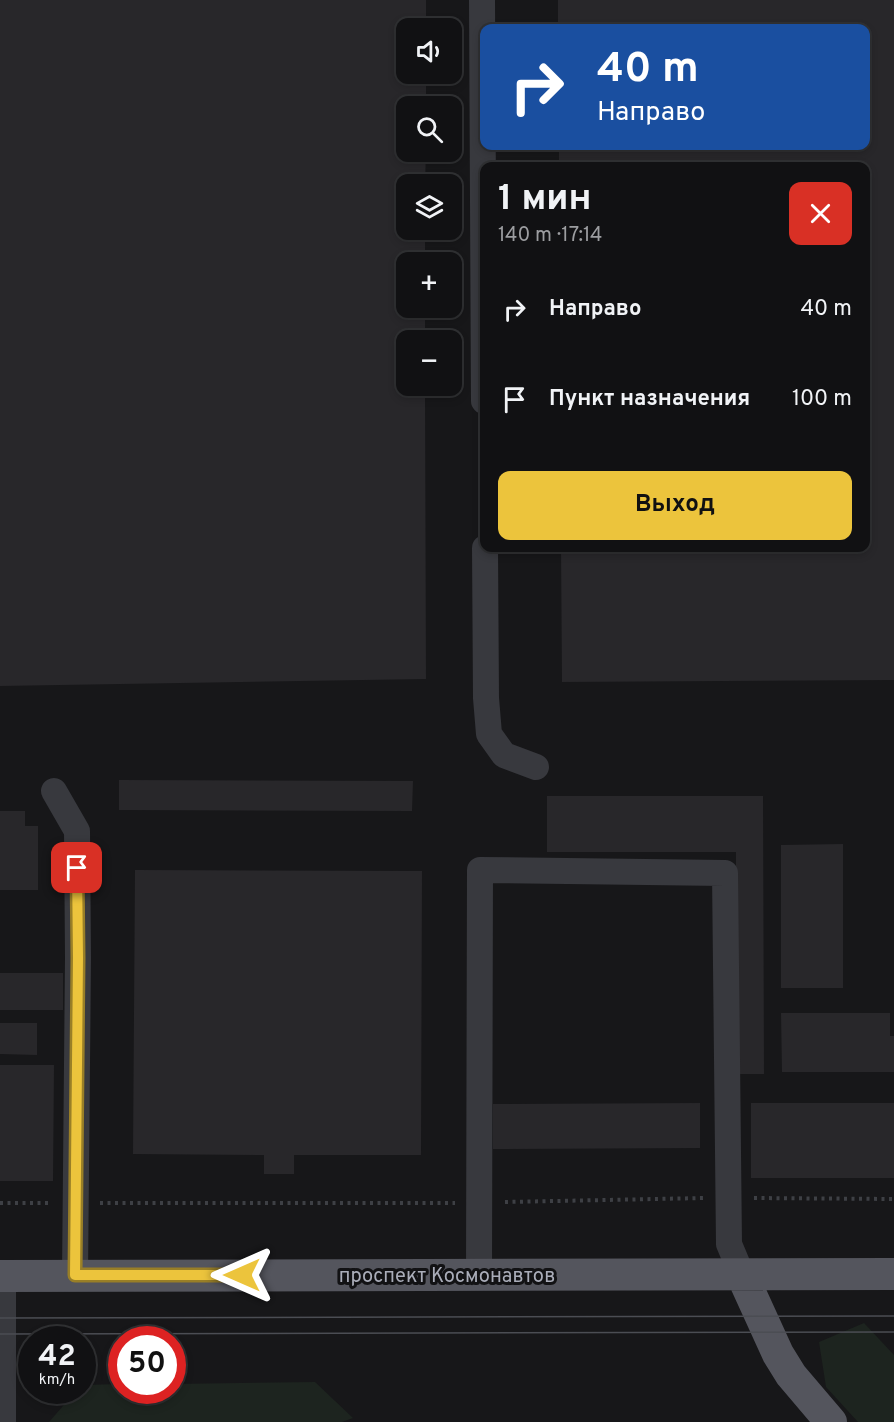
<!DOCTYPE html>
<html lang="ru">
<meta charset="utf-8">
<style>
:root{--surface:#111113;--page:#1a1a1c;--text:#f1f3f6;--muted:#9c9da0;--line:#303133;--accent:#ecc43c}
body{margin:0;font-family:Overpass,sans-serif;background:var(--page);color:var(--text);height:100vh;display:flex;flex-direction:column;font-size:22px;white-space:nowrap}
*{box-sizing:border-box;margin:0}
p{font-size:20px;color:var(--muted)}
.icon{flex:none;width:33px;height:33px;fill:none;stroke:currentColor;stroke-width:2;stroke-linecap:round;stroke-linejoin:round}
.map{position:relative;flex:1;overflow:hidden}
.side{position:absolute;left:480px;top:162px;width:390px;height:390px;display:flex;flex-direction:column;background:var(--surface);border-radius:12px;box-shadow:0 3px 9px #0003,0 0 0 2px var(--line)}
.side>*{flex:none}
.top-card{position:absolute;left:480px;top:24px;width:390px;height:126px;border-radius:12px;box-shadow:0 3px 9px #0003,0 0 0 2px var(--line);background:#1a4fa0;color:#fff;overflow:hidden}
.controls{position:absolute;left:396px;top:18px;display:grid;gap:12px}
.controls a{display:grid;place-items:center;width:66px;height:66px;border-radius:12px;background:var(--surface);box-shadow:0 3px 9px #0003,0 0 0 2px var(--line);font-size:30px}
.speed{position:absolute;left:18px;top:1326px;display:flex;gap:12px;font-size:30px;font-weight:700;text-align:center}
.speed>*{display:grid;place-content:center;width:78px;height:78px;border-radius:50%;background:var(--surface);box-shadow:0 3px 9px #0003,0 0 0 2px var(--line);line-height:1}
.speed small{font-size:15px;font-weight:400}
.speed .limit{border:9px solid #d22;background:#fff;color:#111}
.pin{position:absolute;display:grid;place-items:center;width:51px;height:51px;color:#fff;margin:-26px;border-radius:12px;box-shadow:0 3px 9px #0006}
.me{position:absolute;width:66px;margin:-33px;rotate:270deg;stroke-linejoin:round;filter:drop-shadow(0 0 4px #0008)}
.turn{display:flex;align-items:center;gap:21px;height:126px;padding:0 18px;font-size:27px}
.turn .icon{width:78px;height:78px;stroke-width:2.5}
.turn b{display:block;font-size:42px;line-height:51px}
.round{display:grid;place-items:center;flex:none;width:63px;height:63px;border-radius:12px;background:var(--page)}
.overview{display:flex;align-items:center;justify-content:space-between;height:102px;padding:0 18px}
h1{font-size:36px;font-weight:700;line-height:45px}
.button{display:flex;gap:12px;margin-top:auto;padding:12px 18px}
.button a{flex:1;height:69px;border-radius:12px;background:var(--accent);color:#111;font-size:24px;font-weight:700;line-height:69px;text-align:center}
ul{padding:0;list-style:none}
li{display:flex;align-items:center;gap:18px;height:90px;padding:0 18px}
li div{flex:1}
li b{display:block;font-size:22px}
li em{font-style:normal}
.map>svg:first-child{display:block}
.green{fill:#1d241f}
.building{fill:#28272a}
.lines{fill:none;stroke-linecap:round;stroke-linejoin:round}
.path{stroke:#3e4045;stroke-width:4;stroke-dasharray:3 4.5;stroke-linecap:butt}
.minor{stroke:#38393e;stroke-width:26}
.major{stroke:#54555d;stroke-width:32}
.tram{stroke:#4b4d53;stroke-width:1.5}
.route-casing{stroke:#997f27;stroke-width:15}
.route{stroke:#ecc43c;stroke-width:10}
.labels{text-anchor:middle;stroke-width:6;stroke-linejoin:round;paint-order:stroke}
.street-label{font-size:20px;fill:#aaadb9;stroke:#121214}
</style>
<div class="map">
<svg width="894" height="1422" viewBox="0 0 894 1422">
<rect width="100%" height="100%" fill="#171719"/>
<path class="green" d="M864 1323 894 1355V1422H858L826 1387 819 1342Z
M315 1382 353 1418 342 1422H49L76 1391 82 1390 83 1385 121 1384 122 1390H172L173 1384Z"/>
<path class="building" d="M0 0H426V28H406V74H426V106H406V152H426L425 184H406V230H425V262H406V308H425V340H406V386H425L426 679 0 686Z
M558 0H894V680L562 682 561 548H866V166H559V146H866V28H558Z
M119 780 413 781 412 811 119 810Z
M547 796H763L764 1074H736V852H547Z
M0 811H25V826H38V890H0Z
M843 844V988H781V845Z
M135 870 422 871 421 1155H294V1174H264V1155L133 1154Z
M0 973H63V1010H0Z
M781 1013H890V1036H894V1072H782Z
M0 1023H37V1055L0 1054Z
M0 1065H54L53 1181H0Z
M700 1103V1148L493 1149V1104Z
M751 1103H894V1178H751Z"/>
<g class="lines">
<path class="path" d="M754 1198 894 1199
M505 1202 704 1198
M0 1203H50
M100 1203H455"/>
<path class="minor" d="M482 0 484 401
M485 548 486 698 489 734 504 755 536 767
M54 791 77 831 78 958 75 1275
M479 1275 480 870 725 873 729 1244 742 1275
M3 1422V1276"/>
<path class="major" d="M742 1275 778 1354 791 1375 831 1422
M0 1276 894 1274"/>
<path class="tram" d="M0 1318 894 1316
M0 1334 894 1332"/>
</g>
<g class="lines">
<defs>
<path id="route" d="M77 868 78 958 75 1275H242"/>
</defs>
<use href="#route" class="route-casing"/>
<use href="#route" class="route"/>
</g>
<g class="labels">
<g class="street-label">
<text x="447" y="1282">проспект Космонавтов</text>
</g>
</g>
</svg>
<div class="controls">
<a><svg class="icon" aria-label="sound" viewBox="0 0 24 24"><path d="M4 9h4l5-4v14l-5-4H4zM17 9q2 3 0 6"/></svg></a>
<a><svg class="icon" aria-label="search" viewBox="0 0 24 24"><circle cx="10" cy="10" r="6"/><path d="M15 15l6 6"/></svg></a>
<a><svg class="icon" aria-label="layers" viewBox="0 0 24 24"><path d="M12 4l9 5-9 5-9-5zM3 14l9 5 9-5"/></svg></a>
<a>+</a>
<a>−</a>
</div>
<div class="speed"><div>42<small>km/h</small></div><div class="limit">50</div></div>
<div class="pin" style="left:77px;top:868px;background:#d93025"><svg class="icon" aria-label="arrive" viewBox="0 0 24 24"><path d="M6 21V4h12l-3 4 3 4H6"/></svg></div>
<svg class="me" style="left:242px;top:1275px" viewBox="-20 -20 40 40"><path d="M0-17L14 15 0 8-14 15z" fill="#ecc43c" stroke="#fff" stroke-width="4"/></svg>
<div class="top-card">
<div class="turn"><svg class="icon" aria-label="right" viewBox="0 0 24 24"><path d="M7 20v-9h11M14 6l5 5-5 5"/></svg><div><b>40 m</b>Направо</div></div>
</div>
<section class="side">
<div class="overview"><div><h1>1 мин</h1><p>140 m · 17:14</p></div><a class="round" style="background:#d93025;color:#fff"><svg class="icon" aria-label="close" viewBox="0 0 24 24"><path d="M6 6l12 12M18 6L6 18"/></svg></a></div>
<ul>
<li><svg class="icon" aria-label="right" viewBox="0 0 24 24"><path d="M7 20v-9h11M14 6l5 5-5 5"/></svg><div><b>Направо</b></div><em>40 m</em></li>
<li><svg class="icon" aria-label="arrive" viewBox="0 0 24 24"><path d="M6 21V4h12l-3 4 3 4H6"/></svg><div><b>Пункт назначения</b></div><em>100 m</em></li>
</ul>
<div class="button"><a>Выход</a></div>
</section>
</div>
